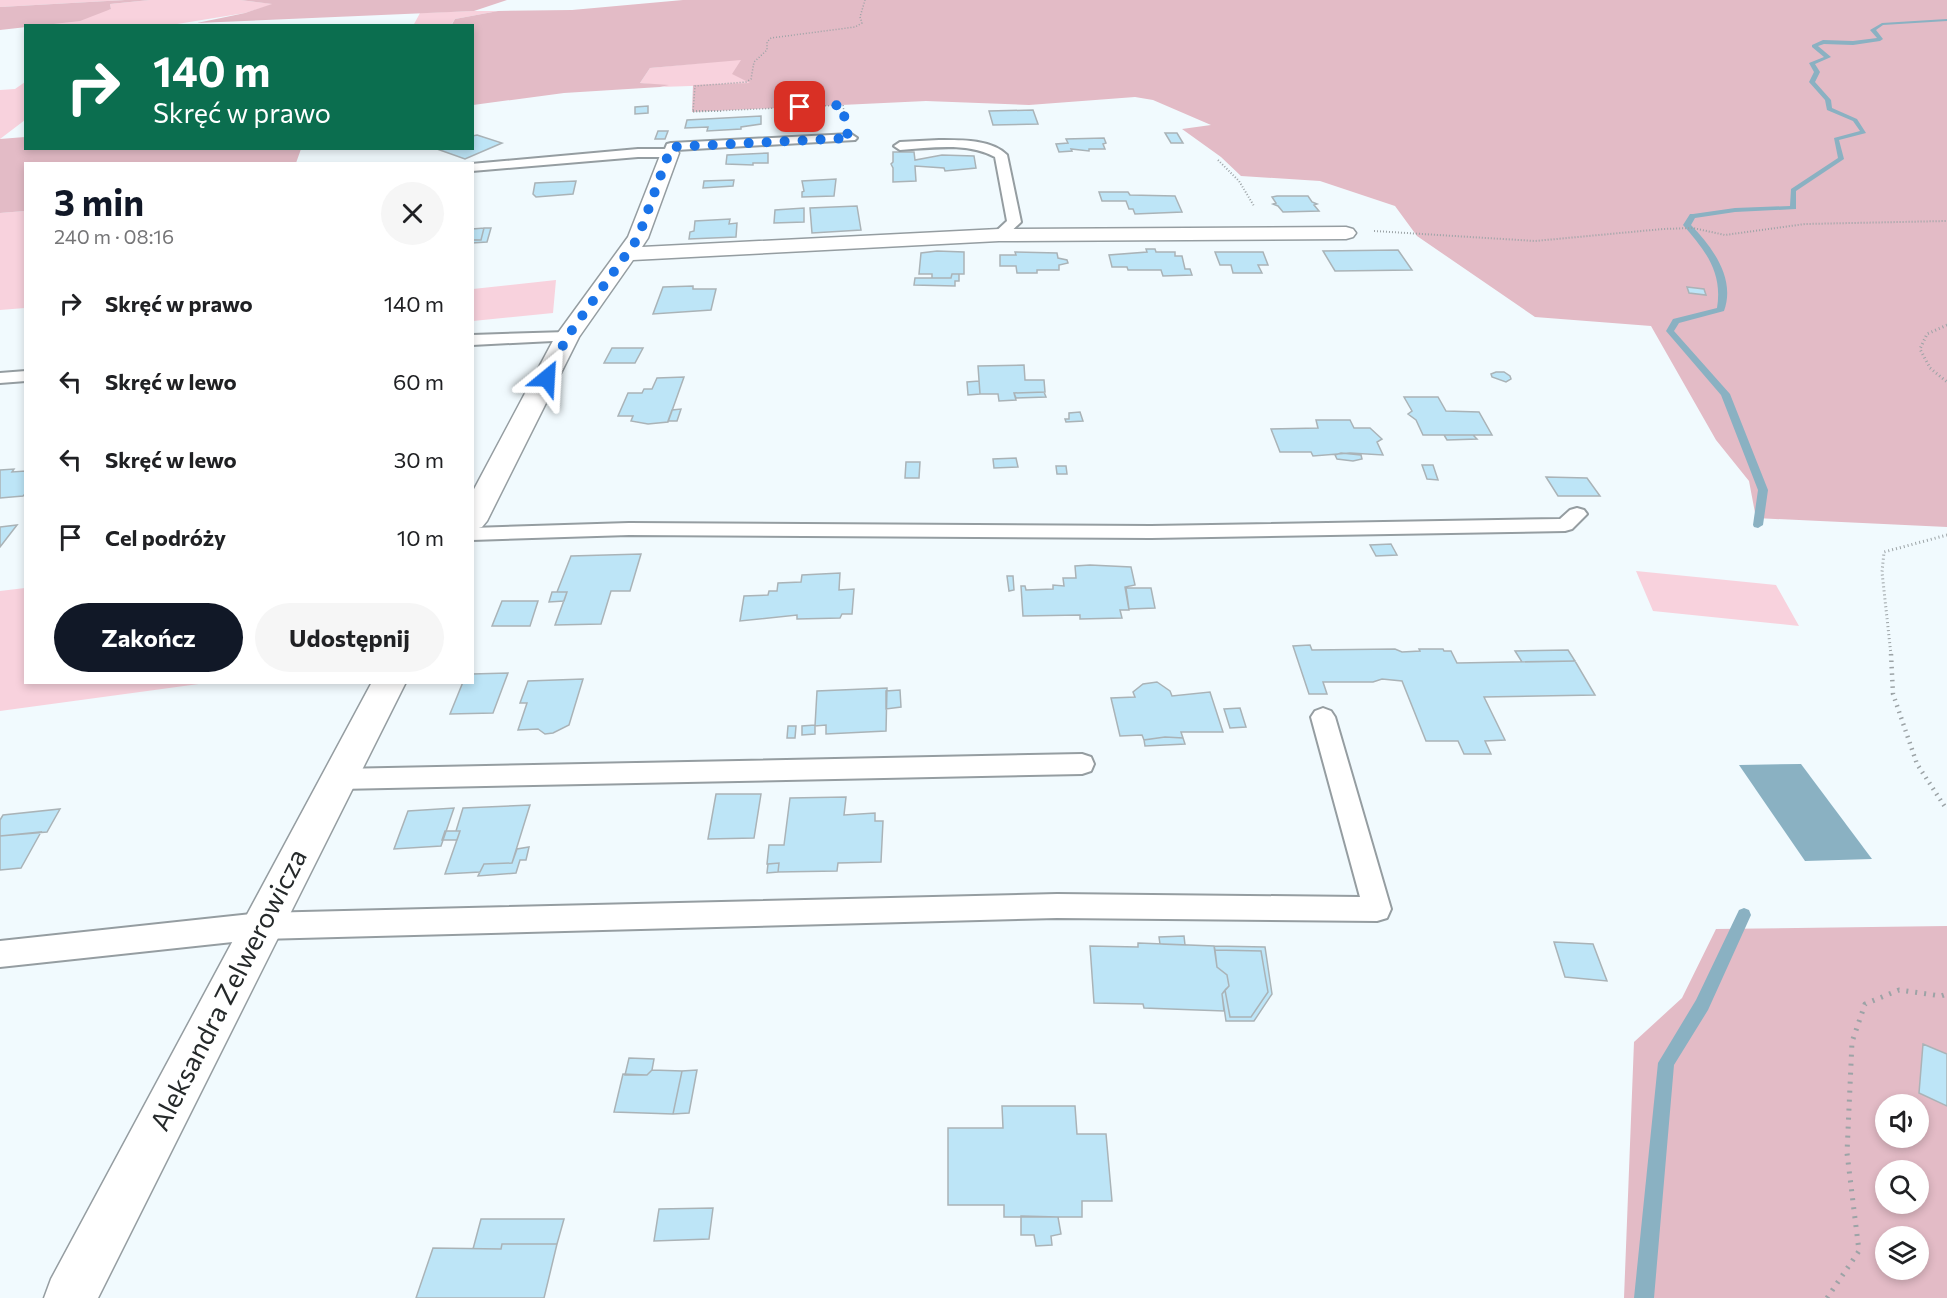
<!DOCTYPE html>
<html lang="pl">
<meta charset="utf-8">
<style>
:root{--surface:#fff;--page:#f6f6f6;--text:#202124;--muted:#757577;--accent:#111827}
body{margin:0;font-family:Commissioner,sans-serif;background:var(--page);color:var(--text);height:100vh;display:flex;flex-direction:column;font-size:22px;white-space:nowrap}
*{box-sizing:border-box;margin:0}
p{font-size:20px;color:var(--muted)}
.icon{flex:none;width:33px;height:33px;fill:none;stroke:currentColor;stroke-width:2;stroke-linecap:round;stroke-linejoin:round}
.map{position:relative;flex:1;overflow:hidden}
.drawer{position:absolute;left:24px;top:162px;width:450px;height:522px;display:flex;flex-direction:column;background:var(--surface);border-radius:0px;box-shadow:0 3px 9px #0003}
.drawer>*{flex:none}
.banner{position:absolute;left:24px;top:24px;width:450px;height:126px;border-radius:0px;box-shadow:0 3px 9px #0003;background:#0b6e4f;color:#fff;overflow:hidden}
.tools{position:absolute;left:1875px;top:1094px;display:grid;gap:12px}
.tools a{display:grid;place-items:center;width:54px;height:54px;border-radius:50%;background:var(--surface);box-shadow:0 3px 9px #0003;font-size:30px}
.pin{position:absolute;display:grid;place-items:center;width:51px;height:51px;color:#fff;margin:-26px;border-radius:12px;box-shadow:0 3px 9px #0006}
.me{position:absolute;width:66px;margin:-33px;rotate:27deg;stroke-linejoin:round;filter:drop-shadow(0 0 4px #0008)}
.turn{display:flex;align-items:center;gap:21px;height:126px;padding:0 30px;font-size:27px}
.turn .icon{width:78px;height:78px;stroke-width:2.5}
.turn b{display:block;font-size:42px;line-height:51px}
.round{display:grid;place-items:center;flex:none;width:63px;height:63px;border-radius:32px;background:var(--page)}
.headline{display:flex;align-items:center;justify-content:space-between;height:102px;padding:0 30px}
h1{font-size:36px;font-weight:700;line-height:45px;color:var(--accent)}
.primary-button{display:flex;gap:12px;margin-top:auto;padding:12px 30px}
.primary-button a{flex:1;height:69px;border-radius:36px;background:var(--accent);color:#fff;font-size:24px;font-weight:700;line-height:69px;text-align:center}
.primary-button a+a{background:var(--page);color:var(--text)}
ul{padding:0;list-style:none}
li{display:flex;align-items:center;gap:18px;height:78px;padding:0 30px}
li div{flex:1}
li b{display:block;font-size:22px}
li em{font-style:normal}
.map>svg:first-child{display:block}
.green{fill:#f8d2dd}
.forest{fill:#e3bbc6;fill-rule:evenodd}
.water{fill:#8ab1c2}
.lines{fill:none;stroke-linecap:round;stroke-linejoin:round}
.stream{fill:#8ab1c2;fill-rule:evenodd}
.building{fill:#bde5f7;stroke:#aab3b7;stroke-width:1.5}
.service-casing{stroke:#959da1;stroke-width:4}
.minor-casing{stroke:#959da1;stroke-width:3}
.path-far4{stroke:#9ca3a6;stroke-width:1.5;stroke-dasharray:1 2;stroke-linecap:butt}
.path-far3{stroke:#9ca3a6;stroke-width:2;stroke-dasharray:1 2;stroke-linecap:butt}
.path-far2{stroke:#9ca3a6;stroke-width:3;stroke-dasharray:1 3;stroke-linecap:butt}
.path-far1{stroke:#9ca3a6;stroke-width:4.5;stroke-dasharray:1.5 5;stroke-linecap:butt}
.path{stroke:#9ca3a6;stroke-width:5;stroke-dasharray:2 7;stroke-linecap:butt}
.service{fill:#fff;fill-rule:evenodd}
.minor{fill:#fff;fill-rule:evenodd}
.route{stroke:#1a73e8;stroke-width:10;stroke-dasharray:0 18}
.labels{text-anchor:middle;stroke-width:4.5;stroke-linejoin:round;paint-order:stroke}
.near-street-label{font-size:27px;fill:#25292a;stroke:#fff}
</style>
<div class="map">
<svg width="1947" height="1298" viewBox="0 0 1947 1298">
<rect width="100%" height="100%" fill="#f1fafe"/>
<path class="green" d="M0 0H125L0 7Z
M150 0H240L274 4 245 13 171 25 30 26 111 9 110 4Z
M474 11H498L455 19 451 25 413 26 420 13Z
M742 59 752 84 660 87 666 86 640 83 650 68Z
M25 82V120L0 139V90L15 89Z
M25 211V308L0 310V213Z
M556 280 553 313 473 321V289Z
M1636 571 1776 585 1799 626 1653 611Z
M25 588 26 682 206 683 0 711V591Z"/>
<path class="forest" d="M125 0H150L110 4 111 9 80 21 0 30V7Z
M240 0H507L474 11 197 23 245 13 272 4Z
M683 0H1947V527L1756 518 1749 481 1716 440 1651 326 1535 317 1417 236 1395 206 1320 181 1241 176 1221 157 1182 129 1211 125 1153 100 1135 97 1029 105 926 101 692 112 693 85 750 83 732 74 741 60 650 68 640 83 669 85 660 87 564 93 473 105 472 26H451L455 19 498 11 572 10Z
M25 137 26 148 301 149 296 163 26 164 25 211 0 213V139Z
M1947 926V1298H1624L1634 1042 1682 998 1716 929ZM1886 1104H1918V1137H1886ZM1886 1170H1918V1203H1886ZM1886 1236H1918V1269H1886Z"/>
<path class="water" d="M1801 764 1872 859 1805 861 1739 765Z"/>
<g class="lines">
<path class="stream" d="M1947 19V21L1883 25 1876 30 1883 39 1880 41 1853 45 1824 44 1818 46 1831 57 1815 64 1820 72 1815 82 1831 100 1832 108 1857 119 1866 133 1839 140 1844 159 1796 191V209L1735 212 1695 218 1691 225C1712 247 1736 278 1724 311L1679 323 1674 331 1730 394 1768 490 1763 525 1758 528 1754 527 1753 525 1758 490 1721 395 1666 331 1673 319 1717 308C1723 272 1705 250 1683 225L1690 214H1693L1735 208 1790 206 1791 189 1838 158 1834 138 1860 131 1853 121 1827 110 1825 100 1809 82 1814 72 1809 63 1824 57 1812 47V45L1823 40 1853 41 1877 38 1870 30 1882 23Z
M1744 908 1749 910 1751 915 1708 1010 1674 1065 1654 1298H1634L1658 1063 1696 1000 1739 910Z"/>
</g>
<path class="building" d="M648 106V113L635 114V107Z
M1033 110 1038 124 993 125 989 111Z
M761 116V124L741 127V129L707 131 708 127 685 128 687 120Z
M658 131H668L665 139H655Z
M1165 133H1177L1183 143H1171Z
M477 135 502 143 465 159 437 149 472 148V136Z
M1104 138 1106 143 1103 144 1105 149H1089V151L1071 149 1072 151 1059 152 1056 144 1068 143 1066 139Z
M893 152H914L915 160 942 155 974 156 976 168 945 171 944 168 915 166 916 181 893 182V168L891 164 893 162Z
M768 153V163H753V165L726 164 727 155Z
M836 179 834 196 802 197V192L804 191 802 181Z
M734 180 733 186 703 188 704 181Z
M576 181 573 194 536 197 533 194 535 183Z
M1099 192H1128L1130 195 1175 196 1182 212 1135 214 1133 209H1129L1126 201H1102Z
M1277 196H1308L1312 202 1317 204 1314 205 1319 211 1283 212 1278 206 1273 204 1276 203 1272 197Z
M857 206 861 230 812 233 810 208Z
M804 208V222L774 223 775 210Z
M730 219 729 224 737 223 736 237 689 239 690 232 694 231 695 221Z
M484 228H491L487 242 472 243V240H481Z
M484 228 481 240H472V229Z
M1146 249H1155L1156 252H1175V256H1182L1185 269H1190L1192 275 1163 276 1161 270H1128L1127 267H1112L1109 255 1147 252Z
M1398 250 1412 270 1335 271 1323 251Z
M937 251 964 252V274H952L951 278H932V274H919L921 253Z
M1015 252 1057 253 1058 258 1067 260 1068 263 1059 265V270H1037V273H1017L1016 266H1000V255H1016Z
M1215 252H1263L1268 265H1258L1262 273H1233L1231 265H1220Z
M952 274H959V281H955V286L914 285 915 278H951Z
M693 286V289H716L711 310 653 314 663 287Z
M1687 287 1704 289 1706 295 1689 293Z
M612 348H643L635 363H604Z
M1024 365 1025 380H1044L1045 392 1014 393 1016 400 999 401 998 394H980L978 366Z
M1496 372H1504L1510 376 1511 379 1506 382 1492 377 1491 374Z
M684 377 668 422 648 424 631 421 633 416H618L628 393H642L644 389H652L657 378Z
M979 381 980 394 968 395 967 382Z
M1044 392 1046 397 1016 398 1014 393Z
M1404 397H1438L1446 411 1479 412 1492 435H1423L1416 420 1408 414 1412 411Z
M681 409 677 421H668L672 410Z
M1080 412 1083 421 1066 422 1065 419H1069V413Z
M1316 420H1350L1354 428H1370L1382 439 1377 442 1383 455 1350 453 1313 456 1311 452H1280L1271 429 1318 428Z
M1444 435H1473L1477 439 1447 440Z
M1341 453 1361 455 1362 459 1353 461 1337 459 1335 455Z
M1016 458 1018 467 994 468 993 459Z
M906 462H920L919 478H905Z
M1422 465H1433L1438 480 1427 479Z
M1056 466H1066L1067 474H1057Z
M14 469 12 472 26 471V493L23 496 0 498V470Z
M1546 477 1587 478 1600 496H1558Z
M17 525 0 547V527Z
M1391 544 1397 555 1376 556 1370 545Z
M641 554 630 591H611L601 624 555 625 567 592H557L571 556Z
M1090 565 1131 567 1135 585 1125 587 1129 610H1120L1122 618 1080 619V615L1023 616 1021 586H1025L1026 590 1053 589V585L1064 586 1063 578H1076L1075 566Z
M840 573 839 590 854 589 852 614H842L840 618 797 619V615L740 621 744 596 768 595 769 591H777L778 583 801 582 802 575Z
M1007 576H1013L1014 590 1009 591Z
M1126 588H1151L1155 608 1129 609Z
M552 592H567L564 601 549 602Z
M502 601H538L530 626H492Z
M1310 645 1312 650 1395 649 1402 652 1420 651 1419 649H1443L1444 651H1451L1457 663 1575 661 1595 695 1484 697 1505 740 1485 741 1491 754H1464L1458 741H1426L1402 681 1382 679 1373 682H1323L1327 694H1309L1293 646Z
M1568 650 1575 661 1522 662 1515 651Z
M508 673 493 713 450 714 463 682H472V674Z
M583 679 569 725 553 733 545 734 538 729 518 730 527 703H520L528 681Z
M1157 682 1170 691 1172 696 1210 692 1223 732H1181L1183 738 1165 737 1144 740 1142 735 1120 736 1111 698 1135 697 1133 692 1143 684Z
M887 688 886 731 826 734V725L815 726 817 691Z
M900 690 901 707 886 709V691Z
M1240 708 1246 727 1230 728 1224 709Z
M815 725V734L802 735V726Z
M788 726H796L795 738H787Z
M1165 737 1183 738 1185 744 1145 746 1144 740Z
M716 794H761L754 838 708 839Z
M846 797 844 815 875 813V821H883L881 862 838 863 837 871 778 872 779 863 767 864 769 845H784L790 798Z
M530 805 512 863 484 864 480 872 445 874 460 831H456L463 808Z
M454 808 441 846 394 849 408 811Z
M60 809 47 832 0 836V820L3 815Z
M445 831H460L457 840H442Z
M41 832 21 868 0 870V836Z
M529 847 526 860H520L516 873 478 876 484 864 512 863 517 849Z
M779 863 778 872 767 873 768 864Z
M1184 936 1185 945 1160 944 1159 937Z
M1554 942 1593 944 1607 981 1565 977Z
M1138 943 1214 946 1217 967 1227 975 1229 986 1222 994 1224 1011 1144 1008 1143 1004 1094 1003 1090 946 1138 947Z
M1214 946 1265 947 1272 994 1254 1021H1226L1222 994 1225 990 1230 1017H1251L1268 992 1261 951 1215 950Z
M1215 950 1261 951 1268 992 1251 1017H1230L1225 990 1229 986 1227 975 1217 967Z
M1923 1044 1947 1054V1106L1919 1093Z
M629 1058 654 1059 652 1070 647 1075H625Z
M652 1070 682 1071 673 1114 614 1112 623 1074 647 1075Z
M697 1070 689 1113 673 1114 682 1071Z
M1002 1106H1075L1077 1134H1106L1112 1201H1082V1217H1004V1205H948V1128H1003Z
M713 1208 709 1239 654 1241 659 1209Z
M1021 1216 1058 1217 1061 1234 1051 1236 1052 1245 1036 1246 1034 1235H1021Z
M481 1219H564L557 1244H502L501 1249H473Z
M502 1244H557L544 1298H416L433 1248 501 1249Z"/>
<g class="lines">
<defs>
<path id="service" d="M851 134 857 138 855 140 676 150 674 156 670 157H638L472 171 471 164 638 149H665L667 144 671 143Z
M939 140C960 140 991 139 1007 155L1021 222 1004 238 999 239 992 235 1007 221 995 157C966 142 932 148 900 150L894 146 900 142Z
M567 332 573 334 575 337 573 340 472 345V335Z
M26 371V381L0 383V373Z
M1577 508 1584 510 1587 514 1572 529 1565 531 1151 538 629 535 472 540V528L629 523 1151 526 1560 519 1570 510Z
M1323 708 1331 711 1335 717 1391 909 1387 918 1377 921 1057 918 261 939 0 967V941L261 913 1057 894 1360 897 1311 717 1315 711Z
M1082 754 1091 757 1094 764 1091 771 1082 774 339 789 330 786 326 779 330 772 339 769Z"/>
<path id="minor" d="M670 148 676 149 679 153 648 238 642 247 999 229 1346 227 1353 229 1356 233 1353 237 1346 239 999 241 633 260 579 337 487 521 482 527 472 530V493L555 337 628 237 661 153 664 149Z
M372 682H406L98 1298H44L51 1279Z"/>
</defs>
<use href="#service" class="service-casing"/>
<use href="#minor" class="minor-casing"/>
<path class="path-far4" d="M844 112 843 105 693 112 695 86 746 82 751 79 754 62 767 50V42L771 38 855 27 862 23 860 17 865 0"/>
<path class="path-far3" d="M693 111H723
M844 111V115
M1218 160 1239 181 1254 206
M1374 231 1535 241 1663 229 1693 228 1725 235 1805 224 1947 221"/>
<path class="path-far2" d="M1947 325 1927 334 1920 349 1930 368 1947 382
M1891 655 1882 572 1884 552 1947 535"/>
<path class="path-far1" d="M1891 654 1893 694 1917 764 1947 810"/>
<path class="path" d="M1827 1298 1859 1251 1847 1153 1852 1042 1865 1004 1899 990 1941 996 1947 994"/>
<use href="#service" class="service"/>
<use href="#minor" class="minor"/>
</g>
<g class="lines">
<path class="route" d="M547 378 567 337 638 238 671 147 851 138 846 132 843 105 800 107"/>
</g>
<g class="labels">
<g class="near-street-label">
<text transform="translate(229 990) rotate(-63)" y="9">Aleksandra Zelwerowicza</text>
</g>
</g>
</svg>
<div class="tools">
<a><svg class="icon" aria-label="sound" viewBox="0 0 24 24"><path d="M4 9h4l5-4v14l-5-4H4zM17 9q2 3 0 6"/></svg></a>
<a><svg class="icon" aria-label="search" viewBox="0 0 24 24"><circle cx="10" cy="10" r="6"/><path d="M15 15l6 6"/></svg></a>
<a><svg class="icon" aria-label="layers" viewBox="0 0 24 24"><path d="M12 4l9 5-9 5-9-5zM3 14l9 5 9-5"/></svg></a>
</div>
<div class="pin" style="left:800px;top:107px;background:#d93025"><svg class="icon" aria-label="arrive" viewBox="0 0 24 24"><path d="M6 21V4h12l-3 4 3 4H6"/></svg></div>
<svg class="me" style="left:547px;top:378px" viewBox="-20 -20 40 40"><path d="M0-17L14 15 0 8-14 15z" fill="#1a73e8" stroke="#fff" stroke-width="4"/></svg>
<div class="banner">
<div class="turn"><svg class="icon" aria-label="right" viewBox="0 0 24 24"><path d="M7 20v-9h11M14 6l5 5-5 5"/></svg><div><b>140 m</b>Skręć w prawo</div></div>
</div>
<section class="drawer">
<div class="headline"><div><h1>3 min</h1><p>240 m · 08:16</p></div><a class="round"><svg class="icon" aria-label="close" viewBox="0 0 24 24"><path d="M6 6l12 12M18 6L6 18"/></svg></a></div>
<ul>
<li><svg class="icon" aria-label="right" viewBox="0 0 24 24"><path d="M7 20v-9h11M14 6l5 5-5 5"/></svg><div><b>Skręć w prawo</b></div><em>140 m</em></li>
<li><svg class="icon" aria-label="left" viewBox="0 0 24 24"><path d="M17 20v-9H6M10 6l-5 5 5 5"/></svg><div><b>Skręć w lewo</b></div><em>60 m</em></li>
<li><svg class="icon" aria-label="left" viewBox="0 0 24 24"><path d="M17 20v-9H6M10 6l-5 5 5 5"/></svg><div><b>Skręć w lewo</b></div><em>30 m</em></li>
<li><svg class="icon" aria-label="arrive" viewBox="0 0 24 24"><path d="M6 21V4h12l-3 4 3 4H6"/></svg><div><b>Cel podróży</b></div><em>10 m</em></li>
</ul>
<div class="primary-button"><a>Zakończ</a><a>Udostępnij</a></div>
</section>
</div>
